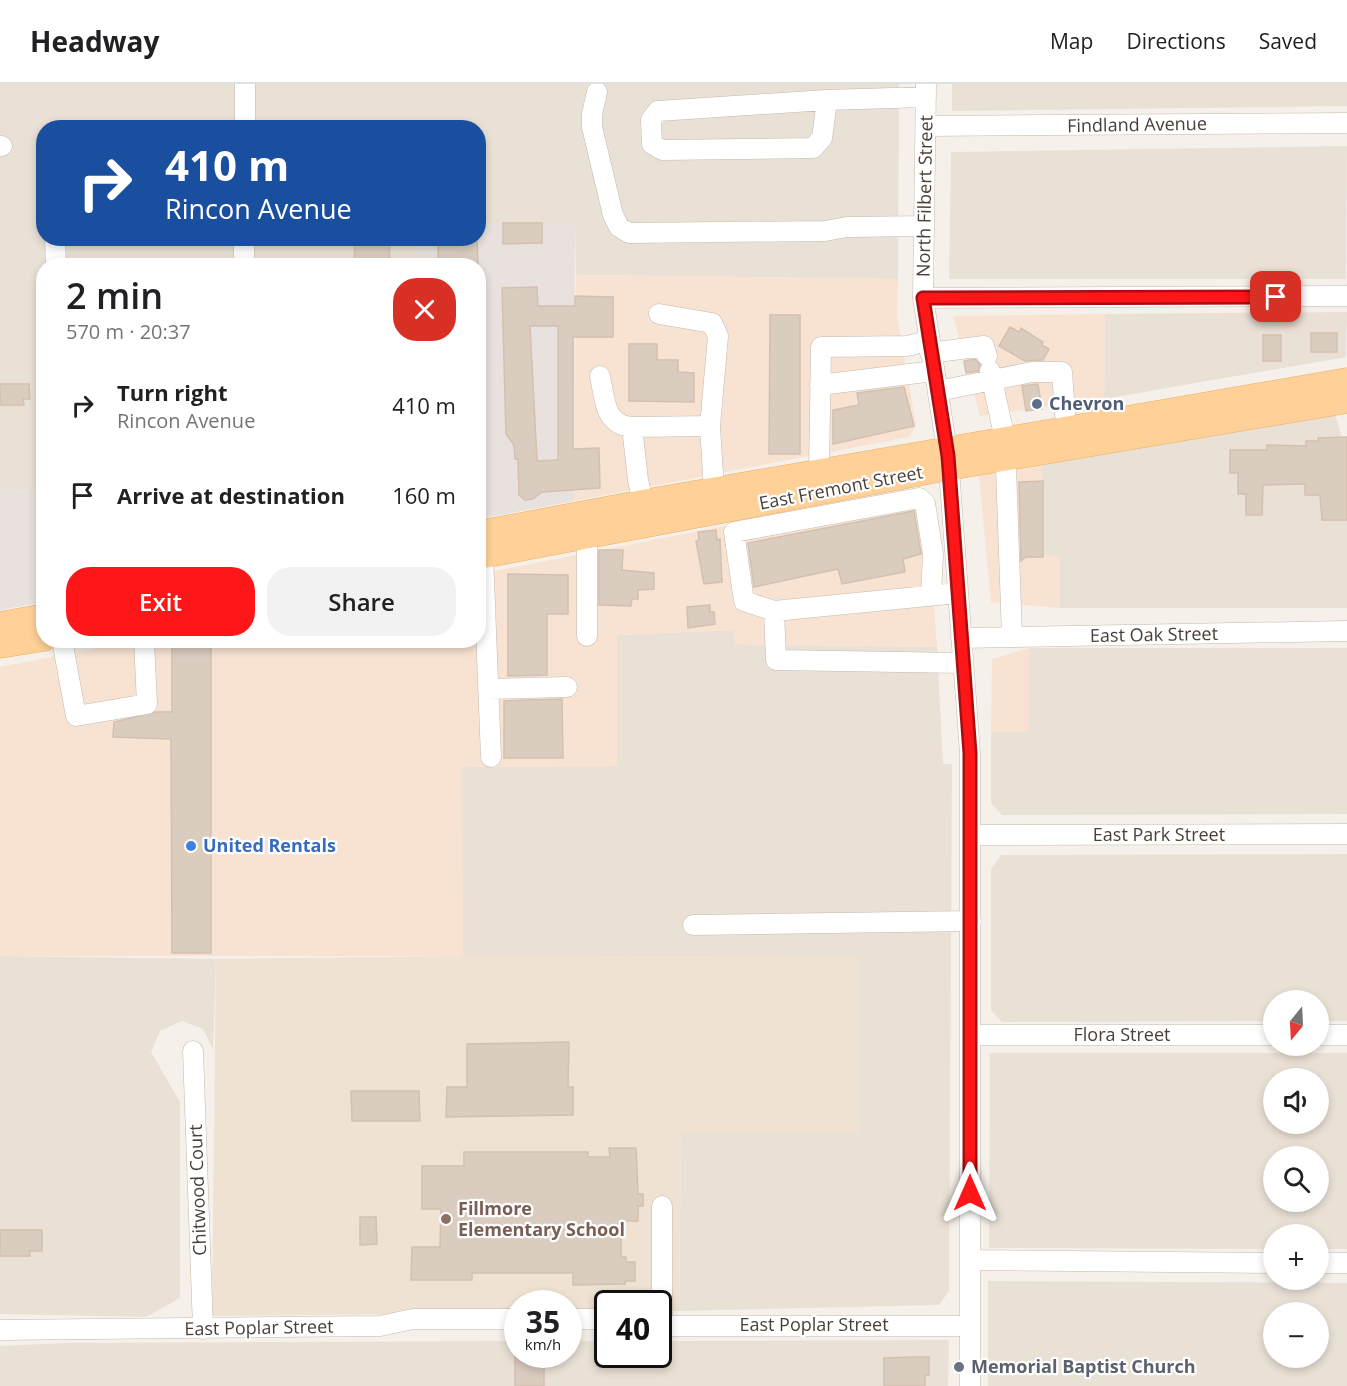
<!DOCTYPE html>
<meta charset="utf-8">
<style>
:root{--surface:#fff;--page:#f2f2f2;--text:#202124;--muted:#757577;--line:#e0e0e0;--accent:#ff1618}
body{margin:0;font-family:"Open Sans",sans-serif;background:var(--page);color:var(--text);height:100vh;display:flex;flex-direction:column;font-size:22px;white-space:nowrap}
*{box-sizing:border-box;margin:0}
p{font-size:20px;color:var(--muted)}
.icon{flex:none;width:33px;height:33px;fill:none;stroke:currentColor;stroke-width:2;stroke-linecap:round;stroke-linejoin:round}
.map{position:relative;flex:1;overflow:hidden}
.side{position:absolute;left:36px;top:174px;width:450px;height:390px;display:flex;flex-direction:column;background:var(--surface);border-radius:24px;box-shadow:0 3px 9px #0003}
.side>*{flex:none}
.top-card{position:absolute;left:36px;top:36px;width:450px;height:126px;border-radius:24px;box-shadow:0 3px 9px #0003;background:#1a4fa0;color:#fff;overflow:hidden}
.needle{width:39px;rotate:198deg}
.controls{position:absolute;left:1263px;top:906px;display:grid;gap:12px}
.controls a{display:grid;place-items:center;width:66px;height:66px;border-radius:50%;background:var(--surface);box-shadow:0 3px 9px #0003;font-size:30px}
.speed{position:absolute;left:504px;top:1206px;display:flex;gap:12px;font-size:30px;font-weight:700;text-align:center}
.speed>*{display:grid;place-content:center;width:78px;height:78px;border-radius:50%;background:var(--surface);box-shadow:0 3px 9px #0003;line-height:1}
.speed small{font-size:15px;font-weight:400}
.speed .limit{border:3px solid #111;border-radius:9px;background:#fff;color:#111}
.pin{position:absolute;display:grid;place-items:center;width:51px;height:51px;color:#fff;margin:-26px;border-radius:12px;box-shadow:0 3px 9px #0006}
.me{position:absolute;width:66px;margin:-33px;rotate:0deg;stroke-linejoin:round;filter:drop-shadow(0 0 4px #0008)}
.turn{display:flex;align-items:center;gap:21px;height:126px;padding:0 30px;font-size:27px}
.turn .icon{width:78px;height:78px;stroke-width:2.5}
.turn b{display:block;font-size:42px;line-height:51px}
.round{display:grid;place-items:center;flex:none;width:63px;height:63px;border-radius:24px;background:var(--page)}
.head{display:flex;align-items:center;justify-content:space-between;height:102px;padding:0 30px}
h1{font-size:36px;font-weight:600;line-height:45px}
.button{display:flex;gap:12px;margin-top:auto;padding:12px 30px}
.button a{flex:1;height:69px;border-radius:24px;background:var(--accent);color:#fff;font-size:24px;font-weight:600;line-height:69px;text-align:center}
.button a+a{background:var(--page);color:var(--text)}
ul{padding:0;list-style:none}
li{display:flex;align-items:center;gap:18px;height:90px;padding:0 30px}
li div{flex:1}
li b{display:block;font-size:22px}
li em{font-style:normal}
header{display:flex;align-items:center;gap:36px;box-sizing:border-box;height:84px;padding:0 30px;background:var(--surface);border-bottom:2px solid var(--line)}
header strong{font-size:28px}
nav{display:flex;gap:33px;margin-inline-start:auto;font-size:21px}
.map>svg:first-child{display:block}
.residential{fill:#eae1d6;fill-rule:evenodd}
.commercial{fill:#f8e3d3}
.industrial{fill:#e8e1dd}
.education{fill:#efe2d2}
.building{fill:#dbccc0;stroke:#d3c0b0;stroke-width:1.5;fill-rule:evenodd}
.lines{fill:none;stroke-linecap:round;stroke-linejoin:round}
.minor-casing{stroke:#c5b9ad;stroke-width:21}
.major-casing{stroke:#edac5f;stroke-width:27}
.minor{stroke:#fff;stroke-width:20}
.major{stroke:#ffd198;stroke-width:26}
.route-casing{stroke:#a60e10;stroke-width:15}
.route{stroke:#ff1618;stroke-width:10}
.service-dot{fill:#5c6f8a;stroke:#fff;stroke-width:2}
.shop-dot{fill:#3f7fe0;stroke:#fff;stroke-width:2}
.education-dot{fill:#8d6e63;stroke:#fff;stroke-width:2}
.worship-dot{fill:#6b7280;stroke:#fff;stroke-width:2}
.labels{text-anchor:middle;stroke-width:4.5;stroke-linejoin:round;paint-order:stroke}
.street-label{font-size:18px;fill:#4a3f36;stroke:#fff}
.service-label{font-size:18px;font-weight:bold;fill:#4e5e75;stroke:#fff;text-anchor:start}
.shop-label{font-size:18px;font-weight:bold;fill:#366cbe;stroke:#fff;text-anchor:start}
.education-label{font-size:18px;font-weight:bold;fill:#785e54;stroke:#fff;text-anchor:start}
.worship-label{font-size:18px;font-weight:bold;fill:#5b616d;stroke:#fff;text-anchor:start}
</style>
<header>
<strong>Headway</strong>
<nav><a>Map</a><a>Directions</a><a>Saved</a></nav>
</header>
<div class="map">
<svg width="1347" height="1302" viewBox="0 0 1347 1302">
<rect width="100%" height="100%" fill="#f5f0e9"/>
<path class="residential" d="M0 0H899L898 195 576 191 575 139H479L478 44H44V154L416 155V181L44 182 43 408 0 407Z
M952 0H1347V22L952 27Z
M1347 62 1346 195H949L951 68Z
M1347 228 1346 273 1104 315 1105 230Z
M1335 330 1347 371V524H1060V472H1043L1041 380Z
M734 546 736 560 937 563 943 680H952L949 1207 939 1221 679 1227 681 1050 859 873 463 872 461 683 616 682 617 551Z
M1029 564H1347V730L1002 731 991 719V648H1029Z
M1347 770V937H1319L1318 916H1274L1273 937 1002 938 991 926V785L1001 771Z
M0 872 216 875 213 965 203 945 182 937 160 947 151 968 180 1018V1214L146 1233 0 1230Z
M990 969H1347V1165H1319L1318 1150H1274L1273 1165 989 1164ZM1318 994V1040H1274V994ZM1274 1072H1318V1118H1274Z
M988 1197 1347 1199V1302H988ZM1318 1228V1274H1274V1228Z
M949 1256 948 1302H0V1262L66 1259 517 1257 518 1270H568L569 1257H607L608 1270H658L659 1257Z"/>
<path class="commercial" d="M576 191 898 195 897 232 916 341 909 353 574 417Z
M1105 230 1104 315 980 332 953 232Z
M1041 380 1043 471 1060 472V524L991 518 979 391Z
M890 410 912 413 928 435 937 563 735 560 734 546 617 551V682L462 683 463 872H0V583L136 557 478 556 479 490Z
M1029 564V648H991L992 575Z"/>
<path class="industrial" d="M479 139H575L574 417 479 435 478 182H416V155L478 154Z
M0 407 43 408 42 518 0 526Z"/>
<path class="education" d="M463 872 859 873V1049L681 1050 679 1227H659L658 1220H608L607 1228H569L568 1220H518L517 1229 212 1232 216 875Z"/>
<path class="building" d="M503 139H542V159L503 160Z
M355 154H390L389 182H354Z
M438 154H477L478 182H438Z
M537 203 538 222H575V212L613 213V253H573V365L599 364 600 404 542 408 533 415 525 416 519 411 518 375H515L514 361 506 350 502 204ZM530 242H558V376L537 377Z
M770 231H800V370H769Z
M1010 243 1019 248 1021 244 1043 258 1042 261 1049 265 1043 276 1025 277 999 262Z
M1311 249H1337V268H1311Z
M1263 251H1281V277H1263Z
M629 260H657V276H678V288L694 289V318L629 317Z
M975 275 980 281 978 287 966 289 964 277Z
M0 300H29L30 315H23L24 321H0Z
M1038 300 1042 325 1026 327 1022 302Z
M904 303 914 342 833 360V326L859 321 857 309Z
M1347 353V436H1322L1320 411H1305V400L1263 401 1262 431H1246V410H1238V389H1230V366H1267V361L1306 362V357H1318V354Z
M1043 397V473H1026L1021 477 1019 398Z
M914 427 921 470 903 475 905 488 842 500 838 485 754 503 748 459Z
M716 446 717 456 720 455 722 498 704 500 696 457 699 456 698 448Z
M599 466H623L622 486 654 489V505L638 506V515H632L631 522 599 521Z
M508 490 568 491V530H547V591L508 592Z
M710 521V528H714L715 540 688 544 687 523Z
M172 556H211V869H172L171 655 113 653 114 638 155 628H172Z
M562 615 563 674H504V617Z
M569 958 568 1003H573V1031L446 1033 447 1003H467V960Z
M351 1007H419L420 1037H352Z
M609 1064H636L638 1110H643V1122H638V1137H621V1173H626V1178H635V1197H625V1200L573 1201V1189H472V1196H411L412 1163H440L441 1125H422V1082H464V1068H588V1073H610Z
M360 1133H376L377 1160 360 1161Z
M0 1146H42V1167H30V1172H0Z
M515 1270H544V1302H515Z
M916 1273H929V1291H925V1302H884V1274Z"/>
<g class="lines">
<defs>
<path id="minor" d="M926 0 923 214 948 372 970 669V1302
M597 8 592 30V43L613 131 619 143 629 149 825 147 847 143 924 142
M827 16 822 54 813 64 662 66 652 60 651 36 658 27Z
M827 16 926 13
M926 42 1347 39
M245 44V0
M0 62H2
M55 154 56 182
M244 182V154
M923 214 1347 212
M659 230 712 239 718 252 710 342
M930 269 984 262 987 272
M990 287 1005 355 1012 553
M600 292C605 315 604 341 632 343
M820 301 934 287
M938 307 1032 288H1062L1067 357
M819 388 821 263 907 262 928 257
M643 419 638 396 632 343 710 342 714 406
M483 471 491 673
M958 509 774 527 776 576 962 579
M774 527 744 517 734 448 919 414 925 419 933 470 931 511
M587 552V437
M961 554 1347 547
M62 556 76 632 147 620 144 556
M488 605 567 603
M971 751 1347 750
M693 841 971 837
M971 951H1274
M1318 951H1347
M193 967 203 1245
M662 1122V1242
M970 1176 1274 1179
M1318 1179H1347
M568 1235H608
M658 1242H970
M0 1246 380 1242 413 1235H518"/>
<path id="major" d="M478 450 643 419 1347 297
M478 472 949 383 1347 316
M0 541 44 533
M0 561 44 554"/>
</defs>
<use href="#minor" class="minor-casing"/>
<use href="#major" class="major-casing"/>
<use href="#minor" class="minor"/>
<use href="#major" class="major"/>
</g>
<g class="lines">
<defs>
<path id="route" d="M970 1109V669L948 372 923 214 1276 213"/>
</defs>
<use href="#route" class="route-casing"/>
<use href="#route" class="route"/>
</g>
<circle class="service-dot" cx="1037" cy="320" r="6"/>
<circle class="shop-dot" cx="191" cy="762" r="6"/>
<circle class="education-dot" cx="446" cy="1135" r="6"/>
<circle class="worship-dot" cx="959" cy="1283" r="6"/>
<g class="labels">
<g class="street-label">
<text transform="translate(1137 41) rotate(-1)" y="6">Findland Avenue</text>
<text transform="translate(925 112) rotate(-89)" y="6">North Filbert Street</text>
<text transform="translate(841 404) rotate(-11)" y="6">East Fremont Street</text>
<text transform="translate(1154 551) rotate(-1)" y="6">East Oak Street</text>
<text x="1159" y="757">East Park Street</text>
<text x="1122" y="957">Flora Street</text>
<text transform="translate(198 1106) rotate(-92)" y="6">Chitwood Court</text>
<text x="814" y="1247">East Poplar Street</text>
<text transform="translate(259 1244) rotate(-1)" y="6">East Poplar Street</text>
</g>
<g class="service-label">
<text x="1049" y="326">Chevron</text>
</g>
<g class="shop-label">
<text x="203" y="768">United Rentals</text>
</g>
<g class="education-label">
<text x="458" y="1131">Fillmore<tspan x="458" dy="21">Elementary School</tspan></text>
</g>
<g class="worship-label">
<text x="971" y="1289">Memorial Baptist Church</text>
</g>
</g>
</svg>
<div class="controls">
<a><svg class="needle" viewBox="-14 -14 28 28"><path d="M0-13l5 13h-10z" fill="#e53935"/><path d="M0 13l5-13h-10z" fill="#757577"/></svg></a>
<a><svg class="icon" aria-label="sound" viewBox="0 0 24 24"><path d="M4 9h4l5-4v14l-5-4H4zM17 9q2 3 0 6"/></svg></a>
<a><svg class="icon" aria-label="search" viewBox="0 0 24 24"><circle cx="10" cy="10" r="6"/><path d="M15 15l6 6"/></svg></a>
<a>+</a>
<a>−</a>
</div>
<div class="speed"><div>35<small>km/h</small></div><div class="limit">40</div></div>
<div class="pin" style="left:1276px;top:213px;background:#d93025"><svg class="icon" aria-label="arrive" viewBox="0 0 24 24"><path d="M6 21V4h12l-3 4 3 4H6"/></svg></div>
<svg class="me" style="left:970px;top:1109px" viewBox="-20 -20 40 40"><path d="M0-17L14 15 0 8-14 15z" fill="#ff1618" stroke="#fff" stroke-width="4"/></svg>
<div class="top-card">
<div class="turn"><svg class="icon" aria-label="right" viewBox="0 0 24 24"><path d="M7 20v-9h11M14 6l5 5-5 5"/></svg><div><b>410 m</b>Rincon Avenue</div></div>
</div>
<section class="side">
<div class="head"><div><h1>2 min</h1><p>570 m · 20:37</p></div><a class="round" style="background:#d93025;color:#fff"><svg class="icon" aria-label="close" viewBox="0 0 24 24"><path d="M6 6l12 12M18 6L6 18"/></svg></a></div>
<ul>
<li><svg class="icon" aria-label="right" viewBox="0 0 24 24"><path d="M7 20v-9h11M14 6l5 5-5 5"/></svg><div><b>Turn right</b><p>Rincon Avenue</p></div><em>410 m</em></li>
<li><svg class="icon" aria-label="arrive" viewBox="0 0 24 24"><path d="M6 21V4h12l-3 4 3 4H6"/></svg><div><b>Arrive at destination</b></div><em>160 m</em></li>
</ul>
<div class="button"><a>Exit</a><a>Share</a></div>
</section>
</div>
